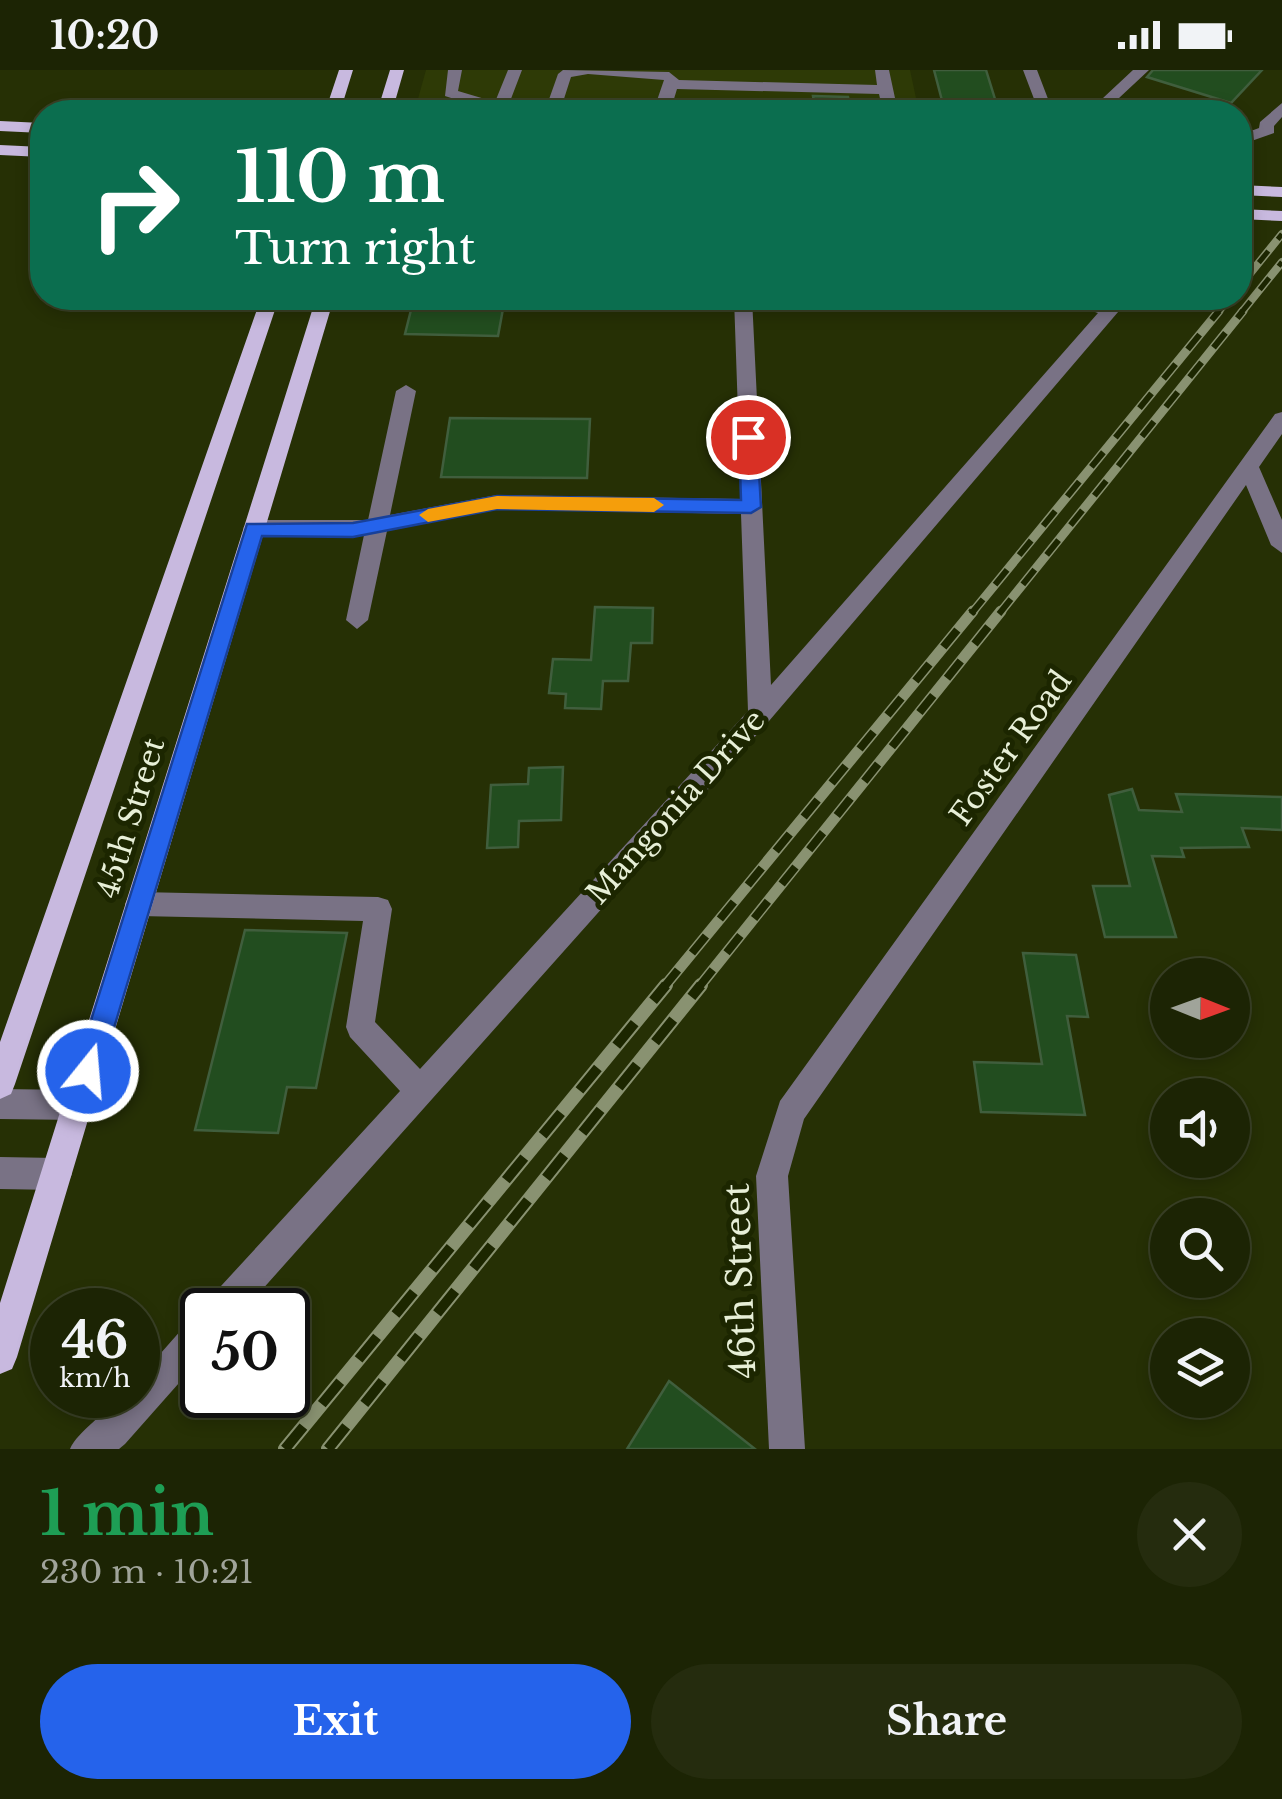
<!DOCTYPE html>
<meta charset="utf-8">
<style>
:root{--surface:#1c2404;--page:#252c0e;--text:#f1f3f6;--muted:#a0a49a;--line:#3a4126;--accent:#2563eb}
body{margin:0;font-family:"Libre Baskerville",serif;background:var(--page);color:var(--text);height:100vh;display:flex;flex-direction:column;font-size:38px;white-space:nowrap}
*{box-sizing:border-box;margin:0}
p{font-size:32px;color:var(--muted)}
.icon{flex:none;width:55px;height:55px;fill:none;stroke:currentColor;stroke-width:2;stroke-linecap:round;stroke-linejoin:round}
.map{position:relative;height:1379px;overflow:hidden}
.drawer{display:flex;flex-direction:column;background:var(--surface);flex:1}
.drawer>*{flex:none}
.top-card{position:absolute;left:30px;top:30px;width:1222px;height:210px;border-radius:40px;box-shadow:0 5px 15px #0003,0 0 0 2px var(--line);background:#0b6e4f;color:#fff;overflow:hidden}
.needle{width:65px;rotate:91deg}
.tools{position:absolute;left:1150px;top:888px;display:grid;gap:20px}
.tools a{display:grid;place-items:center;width:100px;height:100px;border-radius:50%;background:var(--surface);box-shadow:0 5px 15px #0003,0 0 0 2px var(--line);font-size:50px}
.speed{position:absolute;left:30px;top:1218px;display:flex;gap:20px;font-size:50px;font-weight:700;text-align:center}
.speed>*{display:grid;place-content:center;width:130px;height:130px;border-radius:50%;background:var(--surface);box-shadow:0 5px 15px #0003,0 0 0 2px var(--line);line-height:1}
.speed small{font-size:25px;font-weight:400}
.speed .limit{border:5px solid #111;border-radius:15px;background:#fff;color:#111}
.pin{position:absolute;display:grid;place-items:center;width:85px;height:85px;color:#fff;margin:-42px;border:5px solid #fff;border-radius:50%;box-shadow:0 2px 10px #0007}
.me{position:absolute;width:110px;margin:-55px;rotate:17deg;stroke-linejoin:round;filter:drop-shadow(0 0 8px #0008)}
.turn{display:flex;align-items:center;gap:35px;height:210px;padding:0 40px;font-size:45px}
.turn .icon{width:130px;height:130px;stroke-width:2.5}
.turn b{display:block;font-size:70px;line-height:85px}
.round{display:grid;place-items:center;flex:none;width:105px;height:105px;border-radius:52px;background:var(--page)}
.summary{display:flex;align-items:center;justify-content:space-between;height:170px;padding:0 40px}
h1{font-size:60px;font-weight:800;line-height:75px;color:#1e9e55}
.cta{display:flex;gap:20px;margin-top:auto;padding:20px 40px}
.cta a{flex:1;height:115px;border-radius:60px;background:var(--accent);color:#fff;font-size:40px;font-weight:800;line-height:115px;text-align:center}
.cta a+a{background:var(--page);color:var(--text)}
.status{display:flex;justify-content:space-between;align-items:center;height:70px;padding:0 50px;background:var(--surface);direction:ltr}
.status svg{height:28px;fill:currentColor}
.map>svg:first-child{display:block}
.built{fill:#2e3a06}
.building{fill:#224d1f;stroke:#405e3d;stroke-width:2.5}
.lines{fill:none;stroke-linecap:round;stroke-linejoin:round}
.minor{fill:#797285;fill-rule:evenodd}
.major{fill:#c8b9df;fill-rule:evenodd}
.rail-far3-casing{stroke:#899271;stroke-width:8}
.rail-far2-casing{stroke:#899271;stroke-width:9}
.rail-far1-casing{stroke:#899271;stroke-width:11}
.rail-casing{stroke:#899271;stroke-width:14}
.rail-far3{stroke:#1c2600;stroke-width:5;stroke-dasharray:15;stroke-linecap:butt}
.rail-far2{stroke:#1c2600;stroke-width:6;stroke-dasharray:19;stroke-linecap:butt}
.rail-far1{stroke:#1c2600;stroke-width:8;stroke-dasharray:22;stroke-linecap:butt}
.rail{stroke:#1c2600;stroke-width:10;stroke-dasharray:29;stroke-linecap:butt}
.route{fill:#2563eb;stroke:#184099;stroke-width:2.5}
.slow{fill:#f59e0b}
.labels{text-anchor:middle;stroke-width:10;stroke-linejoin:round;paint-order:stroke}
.street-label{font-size:30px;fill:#e7efd7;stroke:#1c2600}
.near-street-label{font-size:35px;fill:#e7efd7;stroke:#1c2600}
</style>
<div class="status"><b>10:20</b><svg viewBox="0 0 49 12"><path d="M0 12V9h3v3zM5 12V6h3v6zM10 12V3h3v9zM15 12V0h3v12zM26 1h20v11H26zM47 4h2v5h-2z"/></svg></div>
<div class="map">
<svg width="1282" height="1379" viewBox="0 0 1282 1379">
<rect width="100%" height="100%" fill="#263005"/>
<path class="built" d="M426 0H910L919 42H423L416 36Z"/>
<path class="building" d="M934 0H986L999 42H945Z
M1153 0H1262L1231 33 1147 7Z
M813 26 848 27 851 42H816Z
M414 228H505L498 266 405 264Z
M450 348 590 349 587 408 441 407Z
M595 537 653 538 652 573H631L628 611H603L601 639 565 638 566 624 549 623 553 589 591 590Z
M563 697 561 750 519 751 518 777 487 778 491 715 528 714 529 698Z
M1132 719 1139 740 1182 742 1176 724 1282 727V760L1242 758 1249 777 1181 778 1184 787 1152 786 1176 867H1105L1093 816H1130L1109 725Z
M245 860 347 863 316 1018 287 1017 278 1063 195 1060Z
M1023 883 1076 885 1088 947 1067 946 1085 1045 981 1042 974 992 1042 994Z
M669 1311 755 1379H627Z"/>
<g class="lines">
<path class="minor" d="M448 0H462L458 21 495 32 508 0H522L509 34 547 35 558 4 563 0 669 2 679 10 877 15 875 0H889L898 42H883L879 24 677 19 670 42H653L664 10 588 4 571 7 562 35 631 37 638 42H494L445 26Z
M1023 0H1037L1053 42H1039Z
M1133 0H1149L1104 42H1088Z
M1282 33V47L1274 56V63L1240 75V65L1259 58 1260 52Z
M734 228H752L771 615 1098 243 1065 232 1062 228H1087L1106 234 1112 228H1130L769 651 244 1240H205L210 1228 400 1021 350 967 346 957 363 851 139 846 129 843 125 834 129 825 139 822 378 827 388 830 392 839 375 952 420 999 748 641 741 444 497 439 387 461 368 550 357 559 346 550 364 465 254 466 243 458 254 450H368L396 321 406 315 416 321 390 445 497 425 741 429Z
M1282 342V364L1259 397 1282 450V483L1271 475 1246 415 804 1049 788 1106 805 1379H769L756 1106 780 1031 1275 344Z
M0 1019 78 1020 89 1025 93 1035 89 1045 78 1050 0 1049Z
M0 1087 56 1088 67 1093 72 1104 67 1115 56 1120 0 1119Z
M202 1245V1287L125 1374 119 1379H70C77 1362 108 1341 123 1325H138V1309L190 1250Z"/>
<path class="major" d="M339 0H353L340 42H325Z
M390 0H404L392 42H377Z
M0 51 42 53V63L0 61Z
M0 75 42 77V87L0 85Z
M1240 115 1282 117V127L1240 125Z
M1240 139 1282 141V151L1240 149Z
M261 228H279L15 1014 11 1024 0 1029V972Z
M316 228H334L17 1287 12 1299 0 1304V1233Z"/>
<defs>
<path id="rail-far3" d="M1240 216 1282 164
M1217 243 1230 228
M1241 243 1282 192"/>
<path id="rail-far2" d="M971 544 1219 241
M999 544 1243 241"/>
<path id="rail-far1" d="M664 917 973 541
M699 917 1001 541"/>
<path id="rail" d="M285 1379 666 915
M328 1379 701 915"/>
</defs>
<use href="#rail-far3" class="rail-far3-casing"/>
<use href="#rail-far2" class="rail-far2-casing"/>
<use href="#rail-far1" class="rail-far1-casing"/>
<use href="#rail" class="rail-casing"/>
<use href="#rail-far3" class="rail-far3"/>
<use href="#rail-far2" class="rail-far2"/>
<use href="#rail-far1" class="rail-far1"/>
<use href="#rail" class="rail"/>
</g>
<path class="route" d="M748 361 757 367 761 437 751 443 497 439 353 467 262 466 101 1001 98 1010 88 1014 78 1010 75 1001 247 454 353 453 497 426 741 430 739 367Z"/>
<path class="slow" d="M497 426 654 428 664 435 654 442 497 439 428 452 419 445 428 439Z"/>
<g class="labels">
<g class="street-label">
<text transform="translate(1011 678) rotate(-54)" y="10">Foster Road</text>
<text transform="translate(676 737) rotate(-48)" y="10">Mangonia Drive</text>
<text transform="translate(131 748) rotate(-73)" y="10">45th Street</text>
</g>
<g class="near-street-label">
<text transform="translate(740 1211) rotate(-92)" y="12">46th Street</text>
</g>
</g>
</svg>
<div class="tools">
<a><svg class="needle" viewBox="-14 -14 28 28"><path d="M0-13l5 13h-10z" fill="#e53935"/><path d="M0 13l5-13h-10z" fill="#a0a49a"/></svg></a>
<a><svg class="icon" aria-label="sound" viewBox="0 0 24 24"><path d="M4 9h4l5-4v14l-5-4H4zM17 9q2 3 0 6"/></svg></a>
<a><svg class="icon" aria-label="search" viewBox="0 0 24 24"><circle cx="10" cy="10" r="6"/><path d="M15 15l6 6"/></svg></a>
<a><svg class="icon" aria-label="layers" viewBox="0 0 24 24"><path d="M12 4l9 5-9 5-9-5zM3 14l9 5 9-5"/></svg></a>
</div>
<div class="speed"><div>46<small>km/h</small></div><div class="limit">50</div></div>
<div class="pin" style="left:748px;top:367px;background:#d93025"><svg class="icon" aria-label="arrive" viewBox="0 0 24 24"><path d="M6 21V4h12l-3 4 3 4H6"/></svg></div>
<svg class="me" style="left:88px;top:1001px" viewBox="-20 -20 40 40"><circle r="17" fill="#2563eb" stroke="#fff" stroke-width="3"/><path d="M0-11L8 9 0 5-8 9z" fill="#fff"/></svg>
<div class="top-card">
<div class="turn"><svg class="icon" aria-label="right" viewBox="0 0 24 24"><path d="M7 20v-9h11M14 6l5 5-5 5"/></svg><div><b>110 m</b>Turn right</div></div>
</div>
</div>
<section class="drawer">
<div class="summary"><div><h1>1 min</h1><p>230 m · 10:21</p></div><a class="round"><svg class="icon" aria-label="close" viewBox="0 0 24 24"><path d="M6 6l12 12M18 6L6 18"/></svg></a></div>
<div class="cta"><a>Exit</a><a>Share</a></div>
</section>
